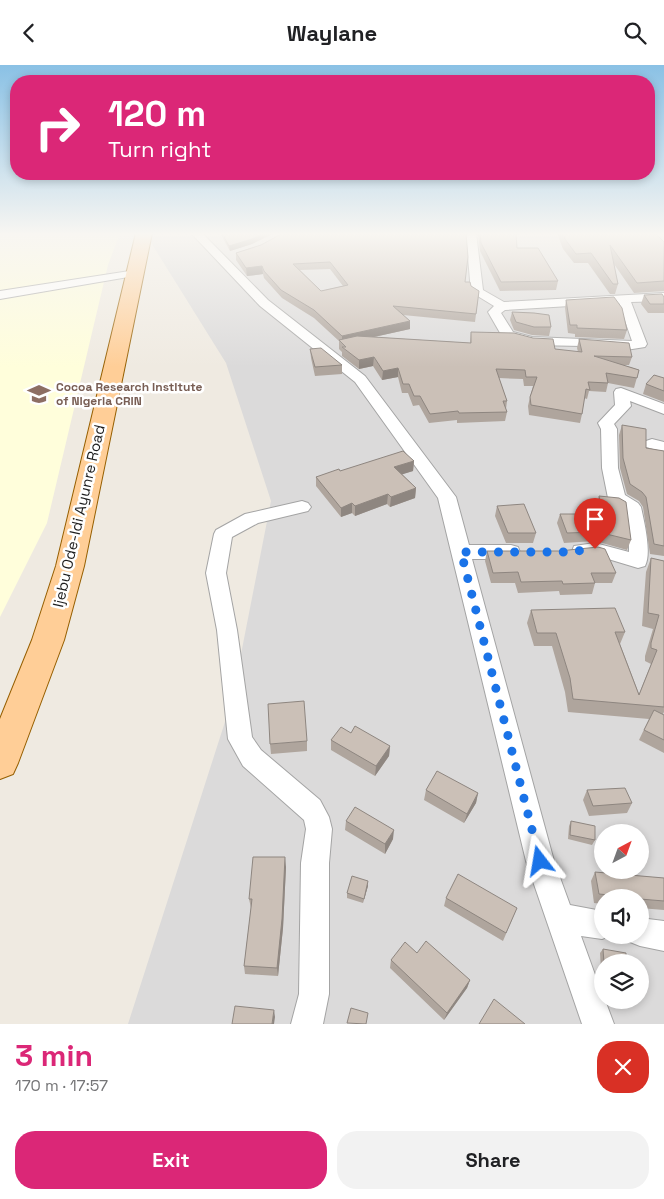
<!DOCTYPE html>
<meta charset="utf-8">
<style>
:root{--surface:#fff;--page:#f2f2f2;--text:#202124;--muted:#757577;--accent:#db2777}
body{margin:0;font-family:"Space Grotesk",sans-serif;background:var(--page);color:var(--text);height:100vh;display:flex;flex-direction:column;font-size:19px;white-space:nowrap}
*{box-sizing:border-box;margin:0}
p{font-size:16px;color:var(--muted)}
.icon{flex:none;width:28px;height:28px;fill:none;stroke:currentColor;stroke-width:2;stroke-linecap:round;stroke-linejoin:round}
.map{position:relative;height:959px;overflow:hidden}
.details{display:flex;flex-direction:column;background:var(--surface);flex:1}
.details>*{flex:none}
.top-card{position:absolute;left:10px;top:10px;width:645px;height:105px;border-radius:20px;box-shadow:0 2px 8px #0003;background:#db2777;color:#fff;overflow:hidden}
.needle{width:32px;rotate:41deg}
.tools{position:absolute;left:594px;top:759px;display:grid;gap:10px}
.tools a{display:grid;place-items:center;width:55px;height:55px;border-radius:50%;background:var(--surface);box-shadow:0 2px 8px #0003;font-size:25px}
.pin{position:absolute;display:grid;place-items:center;width:42px;height:42px;color:#fff;margin:-51px -21px;border-radius:50% 50% 50% 0;rotate:-45deg;box-shadow:0 0 5px #0007}
.pin .icon{rotate:45deg}
.me{position:absolute;width:55px;margin:-28px;rotate:346deg;stroke-linejoin:round;filter:drop-shadow(0 0 4px #0008)}
.turn{display:flex;align-items:center;gap:18px;height:105px;padding:0 15px;font-size:22px}
.turn .icon{width:65px;height:65px;stroke-width:2.5}
.turn b{display:block;font-size:35px;line-height:42px}
.round{display:grid;place-items:center;flex:none;width:52px;height:52px;border-radius:20px;background:var(--page)}
.head{display:flex;align-items:center;justify-content:space-between;height:85px;padding:0 15px}
h1{font-size:30px;font-weight:800;line-height:38px;color:var(--accent)}
.primary-button{display:flex;gap:10px;margin-top:auto;padding:10px 15px}
.primary-button a{flex:1;height:58px;border-radius:20px;background:var(--accent);color:#fff;font-size:20px;font-weight:800;line-height:58px;text-align:center}
.primary-button a+a{background:var(--page);color:var(--text)}
header{display:flex;justify-content:space-between;align-items:center;height:65px;padding:0 15px;background:var(--surface);font-size:22px;font-weight:800}
.map>svg:first-child{display:block}
.residential{fill:#dbdada;fill-rule:evenodd}
.education{fill:#fffedb}
.lines{fill:none;stroke-linecap:round;stroke-linejoin:round}
.minor-casing{stroke:#a4a4a4;stroke-width:2}
.primary-casing{stroke:#965f00;stroke-width:2}
.minor{fill:#fff;fill-rule:evenodd}
.primary{fill:#ffce97;fill-rule:evenodd}
.wall{fill:#afa59d;fill-rule:evenodd}
.shaded-wall{fill:#8e8680}
.building{fill:#cbc0b7;stroke:#8e8680;fill-rule:evenodd}
.route{stroke:#1a73e8;stroke-width:9;stroke-dasharray:0 16.2}
.labels{text-anchor:middle;stroke-width:5;stroke-linejoin:round;paint-order:stroke}
.far-education-label{font-size:12px;font-weight:bold;fill:#785e54;stroke:#fff;text-anchor:start}
.street-label{font-size:15px;fill:#1d1d1d;stroke:#fff}
</style>
<header><svg class="icon" aria-label="back" viewBox="0 0 24 24"><path d="M15 5l-7 7 7 7"/></svg>Waylane<svg class="icon" aria-label="search" viewBox="0 0 24 24"><circle cx="10" cy="10" r="6"/><path d="M15 15l6 6"/></svg></header>
<div class="map">
<svg width="664" height="959" viewBox="0 0 664 959">
<rect width="100%" height="100%" fill="#efeae1"/>
<path class="residential" d="M145 168H664V959H128L232 635 271 436 226 298ZM602 768H640V805H602ZM602 832H640V870H602ZM602 898H640V935H602Z"/>
<path class="education" d="M0 168H120L108 200 47 458 0 552Z"/>
<g class="lines">
<defs>
<path id="minor" d="M191 168H202L268 235 365 311 456 432 469 480H511L518 482 520 487 518 492 511 494H472L554 796 570 840 602 846V870H612L602 874 581 871 602 929V935H605L614 959H582L526 796 438 433 355 317 260 241Z
M466 168H476L483 225 504 237 664 228V236L631 237 647 279 645 282 626 285 583 281 532 280 503 273 488 247 494 241 471 227ZM619 238 632 276 532 272 513 267 501 248 505 245Z
M136 205 142 208 140 210 0 234V226Z
M621 323 664 339V349L630 336 631 341 614 359 617 364 618 403 625 430 638 438 641 442C644 456 652 488 645 501L638 503 595 490 581 493 574 491 572 486 574 481 595 478 629 487V473L624 445 611 437 608 433 602 403 601 364 598 358 615 340 614 327 616 324Z
M652 374 664 377V387L646 382 644 379 646 376Z
M302 436 308 438 311 442 308 446 258 458 232 472 226 508 237 565 252 672 261 685 320 735 329 752 332 764 329 798V929L323 959H291L299 929 301 798 306 764 304 755 243 701 228 674 217 565 206 508 214 469 216 465 245 449Z
M640 853 664 856V886L640 881 630 877 627 870H640Z"/>
<path id="primary" d="M136 168H152L84 501 64 575 18 698 13 709 0 714V654L32 575 56 501Z"/>
</defs>
<use href="#minor" class="minor-casing"/>
<use href="#primary" class="primary-casing"/>
<use href="#minor" class="minor"/>
<use href="#primary" class="primary"/>
</g>
<path class="wall" d="M220 168H274L252 179 230 186Z
M478 168H516L517 183 558 216 556 225 500 226 480 186Z
M557 168H583L664 177V226L634 228 614 199 618 219 615 229H610L588 198H574L563 184Z
M261 180 465 217 479 226 475 257 403 250 410 264 374 272 470 278 471 267 555 284 578 287 577 283 579 274 632 292 629 300H624L639 305 634 323 608 318 606 327 589 326 587 334 584 333 582 349 580 358 529 350 528 341 530 332 533 321H524L523 314 499 313 507 336 506 344 507 347 505 356 457 358V355L429 358 419 340 413 341 408 328H402L398 312 382 315 373 301 359 304 342 291V287L339 284V276L314 253 282 233 264 213 263 209 247 211 236 195V188ZM330 204 343 221 321 226 300 205Z
M644 230 664 232V248H648L641 239Z
M566 235 627 265 624 274 575 272V269L568 268 565 243Z
M512 247 551 262 549 271 532 270 514 265 510 255Z
M310 284 342 300V309L315 311 311 293Z
M664 313V337L643 329 646 319Z
M622 360 646 383 664 386V491L650 489 643 442 639 436 627 429 620 403 619 370Z
M414 396 413 406 402 409 416 423 415 433 390 442 387 439 355 451 352 448 341 452 316 421V412L340 406Z
M599 431 631 475 627 485 595 476 564 478 557 458 560 449H598L597 440Z
M497 441 536 468 533 478H506L495 451Z
M487 486 616 508 612 518H595L592 529 560 530 559 526 518 528 515 518H491L485 496Z
M651 493 664 496V647L663 649 664 650V688L639 675 649 654 568 647 565 627 552 581H534L527 558 531 545 625 567 620 579 639 629 651 599 645 596V591L653 564 642 561 646 507Z
M351 668 390 681 389 691 375 711 331 685V675Z
M307 676V686L271 689 270 679Z
M426 725 478 728 476 738 464 758 424 735Z
M587 725 632 738 627 748 589 751 583 735Z
M346 756 393 774 385 789 345 765Z
M571 756 595 775 592 780 568 774 569 761Z
M286 802 283 863 278 911 245 909 244 901 251 843 249 834Z
M595 807 664 813V845L640 843V832H602V839L594 838 591 816Z
M368 821 363 838 347 833V828Z
M446 833 517 843 503 876 444 841Z
M603 884 626 898H602V905H601L600 888Z
M417 888 470 915 467 923 444 955 390 903 391 895Z"/>
<path class="shaded-wall" d="M264 168H274L252 179 230 186 229 181Z
M262 201 263 209 247 211 246 203Z
M410 256V264L342 279V271Z
M374 292 373 301 359 304V295Z
M398 303V312L382 315 383 306Z
M414 396 413 406 394 412V402Z
M416 423 415 433 390 442 391 432Z
M388 429 387 439 355 451V441Z
M352 438V448L341 452V443Z
M390 681 389 691 375 711 376 701Z
M478 728 476 738 464 758 467 749Z
M394 765 393 774 385 789V779Z
M285 792 286 802 283 863 278 911 277 903Z
M368 816V821L363 838 364 834Z
M470 915 467 923 444 955 447 948Z
M274 945 275 952 274 959H272Z"/>
<path class="building" d="M222 168H264L252 174 229 181Z
M283 168H466L468 192 465 217H470L471 221 479 226 476 249 393 241 410 256 342 271 314 245 281 225 264 206 262 201 246 203 236 188 261 180ZM330 197 348 220 321 226 293 199Z
M480 168H516L517 183H538L558 216 501 217 481 178Z
M562 168H655L664 177V216L637 218 610 180 618 219H613L591 188 576 189 565 174Z
M662 229 664 232V239H650L644 230Z
M614 232 622 243 627 265 577 263V260H570L566 235Z
M512 247 534 248 549 250 551 262H534L516 257Z
M471 267 514 268 533 273 553 274 555 284 582 287 579 274 629 278 632 292 594 291 639 305 637 313 606 308 608 318 588 317 590 325 586 324 582 349 531 340 530 332 537 312H526L525 305 496 304 507 336H503L507 347 459 348 458 346 430 349 420 331H414L409 319H403L398 303 383 306 374 292 359 295 342 282H346L339 275 357 271 471 278Z
M321 283 342 300 315 302 310 284Z
M654 310 664 313V326L646 319Z
M622 360 646 364V383L664 386V481L654 479 646 432 642 427 630 419 623 393Z
M403 386 414 396 394 402 416 423 391 432 388 429 355 441 352 438 341 443 316 412 339 404 340 406Z
M599 431 619 433 626 437 631 475 598 467 567 468 560 449H602Z
M524 439 536 468H508L497 441Z
M598 482 605 484 616 508H591L595 518 563 519 562 516 521 517 518 507 493 508 487 486H559Z
M651 493 664 496V642L573 634 570 613 556 568H537L531 545 615 543 625 567H615L639 630 657 585 651 583V578L659 550 648 548Z
M304 636 307 676 270 679 268 639Z
M654 645 664 650V675L644 665Z
M355 661 390 681 376 701 331 675 341 662 351 668Z
M437 706 478 728 467 749 426 725Z
M625 723 632 738 593 741 587 725Z
M355 742 394 765 385 779 346 756Z
M571 756 595 761V775L570 770Z
M253 792H285L282 854 277 903 244 901 252 834H249Z
M595 807 664 813V836L640 834V832H629L599 829Z
M458 809 517 843 506 868 446 833Z
M352 811 368 816 364 834 347 828Z
M426 876 470 915 447 948 391 895 405 877 417 888Z
M603 884 626 888V898H604Z
M494 934 525 959H479Z
M235 941 274 945 272 959H232Z
M351 943 368 948 366 959 347 958Z"/>
<linearGradient id="sky" x2="0" y2="1"><stop stop-color="#8ac1e5"/><stop offset="0.56" stop-color="#f8f6f2"/><stop offset="1" stop-color="#f8f6f2" stop-opacity="0"/></linearGradient>
<rect width="664" height="302" fill="url(#sky)"/>
<g class="lines">
<path class="route" d="M540 796 461 487H567L595 484"/>
</g>
<defs>
<symbol id="school-bare" viewBox="-9 -9 18 18"><path d="M0-5L7-2L0 1L-7-2ZM-4 1L0 2.5L4 1V4Q0 6-4 4Z" fill="#8d6e63" stroke="#fff" stroke-width="2.5" paint-order="stroke"/></symbol>
</defs>
<g fill-rule="evenodd">
<use href="#school-bare" x="23" y="313" width="32" height="32"/>
</g>
<g class="labels">
<g class="far-education-label">
<text x="56" y="326">Cocoa Research Institute<tspan x="56" dy="14">of Nigeria CRIN</tspan></text>
</g>
<g class="street-label">
<text transform="translate(79 451) rotate(-77)" y="5">Ijebu Ode-Idi Ayunre Road</text>
</g>
</g>
</svg>
<div class="tools">
<a><svg class="needle" viewBox="-14 -14 28 28"><path d="M0-13l5 13h-10z" fill="#e53935"/><path d="M0 13l5-13h-10z" fill="#757577"/></svg></a>
<a><svg class="icon" aria-label="sound" viewBox="0 0 24 24"><path d="M4 9h4l5-4v14l-5-4H4zM17 9q2 3 0 6"/></svg></a>
<a><svg class="icon" aria-label="layers" viewBox="0 0 24 24"><path d="M12 4l9 5-9 5-9-5zM3 14l9 5 9-5"/></svg></a>
</div>
<div class="pin" style="left:595px;top:484px;background:#d93025"><svg class="icon" aria-label="arrive" viewBox="0 0 24 24"><path d="M6 21V4h12l-3 4 3 4H6"/></svg></div>
<svg class="me" style="left:540px;top:796px" viewBox="-20 -20 40 40"><path d="M0-17L14 15 0 8-14 15z" fill="#1a73e8" stroke="#fff" stroke-width="4"/></svg>
<div class="top-card">
<div class="turn"><svg class="icon" aria-label="right" viewBox="0 0 24 24"><path d="M7 20v-9h11M14 6l5 5-5 5"/></svg><div><b>120 m</b>Turn right</div></div>
</div>
</div>
<section class="details">
<div class="head"><div><h1>3 min</h1><p>170 m · 17:57</p></div><a class="round" style="background:#d93025;color:#fff"><svg class="icon" aria-label="close" viewBox="0 0 24 24"><path d="M6 6l12 12M18 6L6 18"/></svg></a></div>
<div class="primary-button"><a>Exit</a><a>Share</a></div>
</section>
